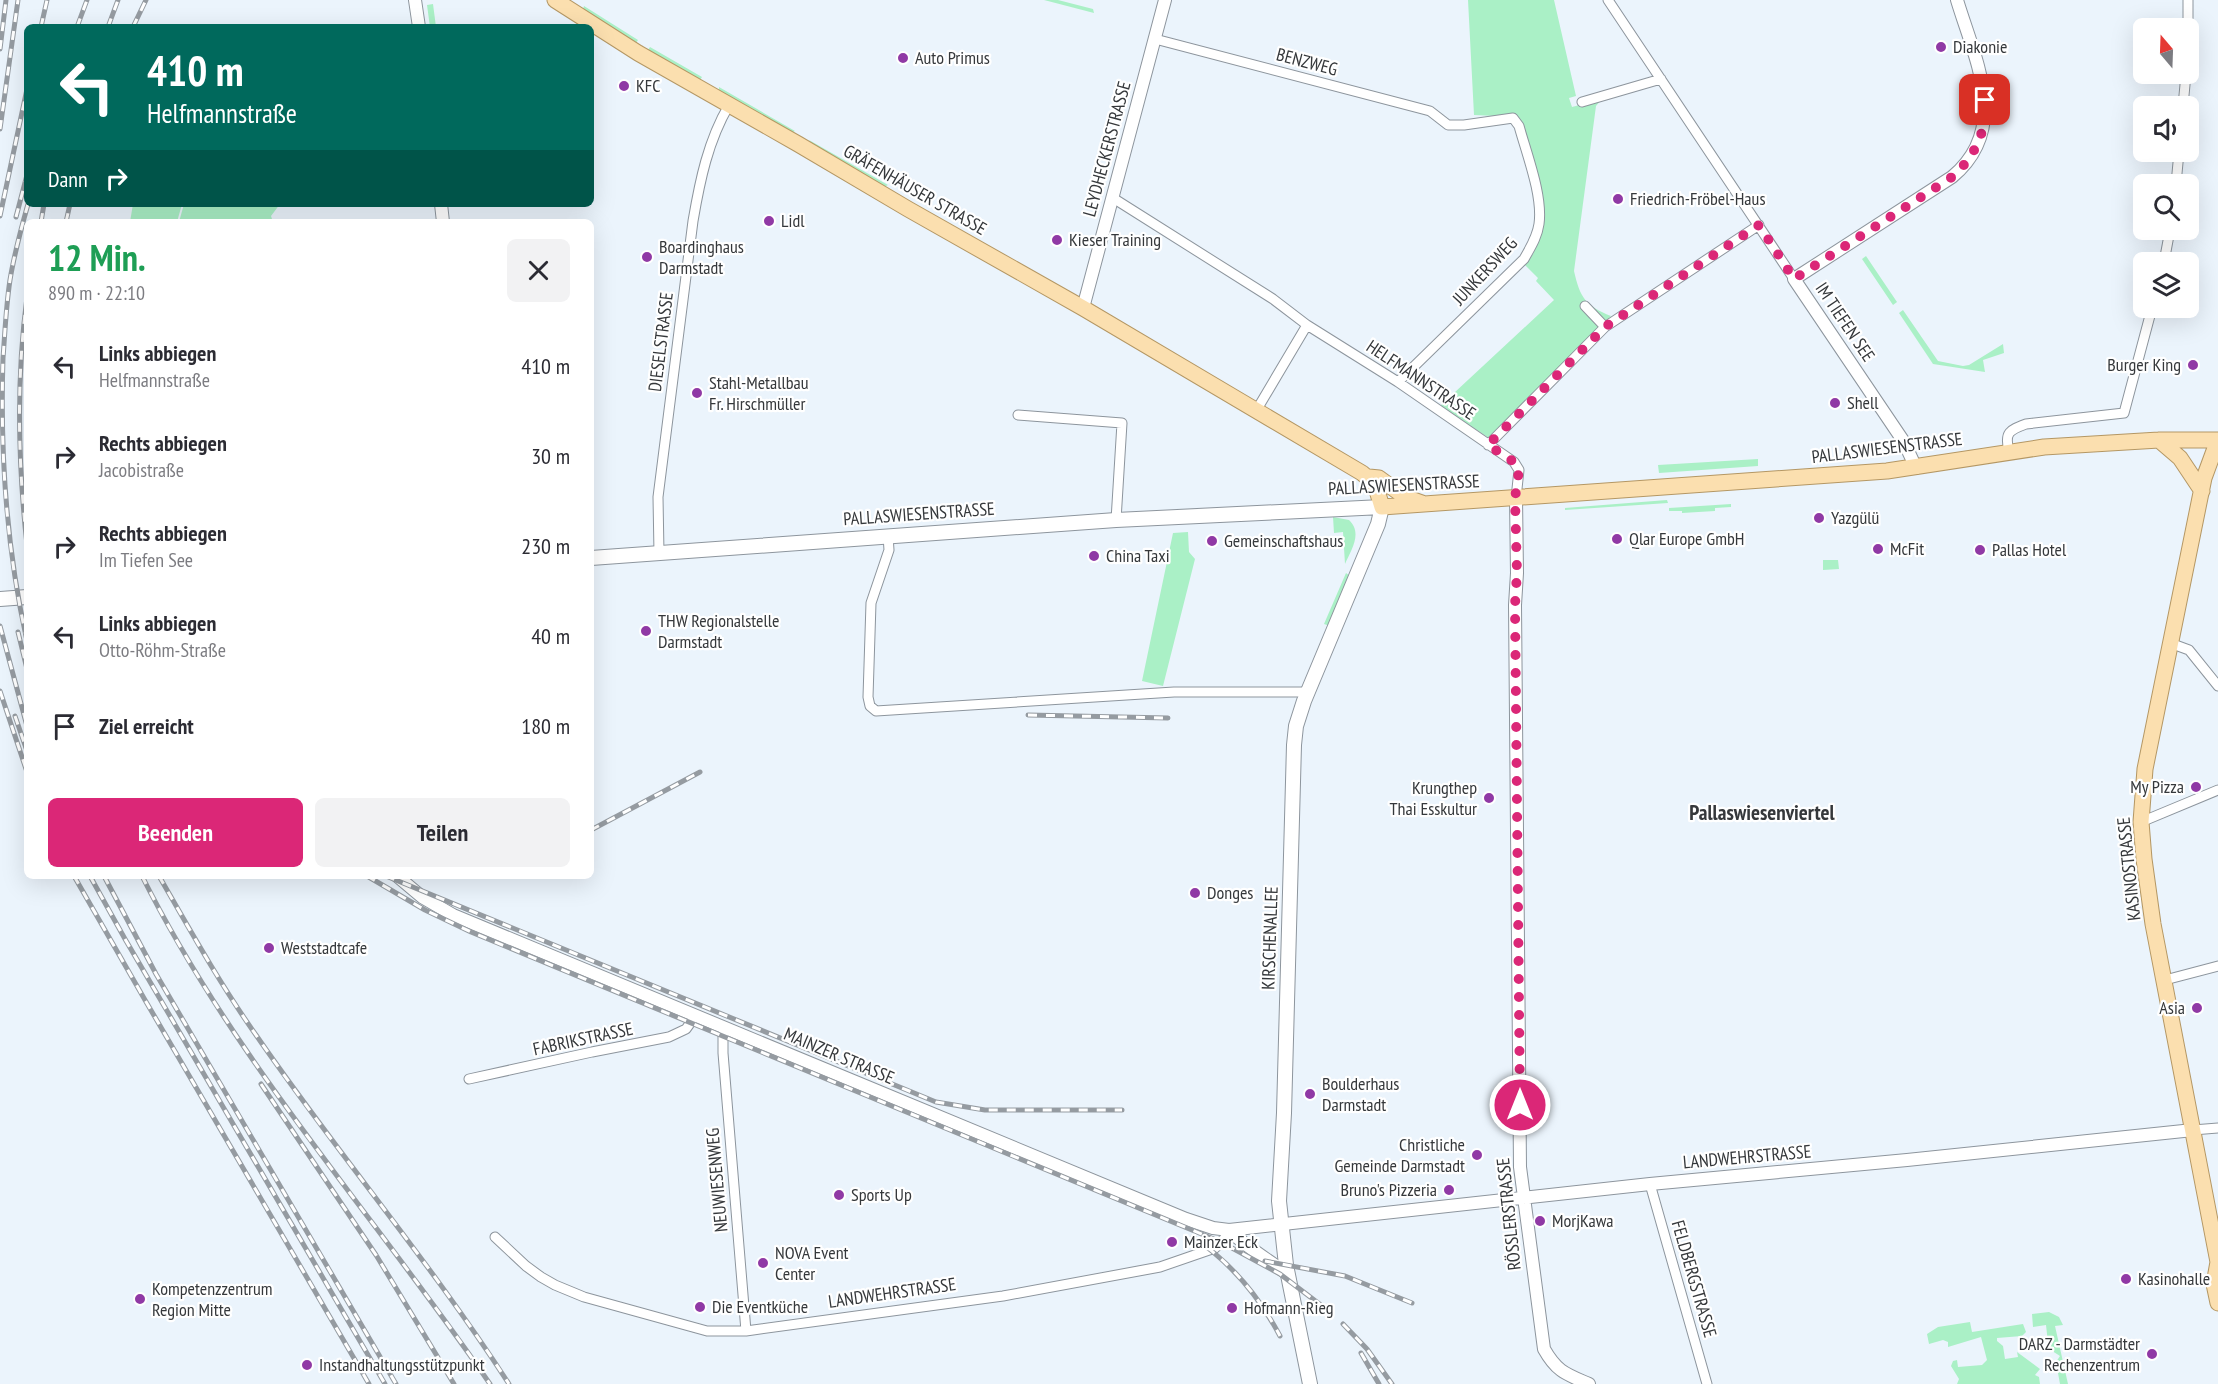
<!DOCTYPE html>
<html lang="de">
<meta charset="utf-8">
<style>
:root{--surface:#fff;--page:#f2f2f3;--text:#2b2b33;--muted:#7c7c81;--accent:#db2777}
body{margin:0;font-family:"PT Sans Narrow",sans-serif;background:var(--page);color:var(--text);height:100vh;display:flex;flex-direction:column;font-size:22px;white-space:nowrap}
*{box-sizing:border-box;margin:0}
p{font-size:20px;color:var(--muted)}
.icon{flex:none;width:33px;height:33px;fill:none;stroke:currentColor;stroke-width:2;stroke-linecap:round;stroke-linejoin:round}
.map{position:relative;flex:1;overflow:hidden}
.drawer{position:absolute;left:24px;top:219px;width:570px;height:660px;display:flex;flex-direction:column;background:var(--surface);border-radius:9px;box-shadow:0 6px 24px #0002}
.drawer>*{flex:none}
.banner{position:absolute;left:24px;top:24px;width:570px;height:183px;border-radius:9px;box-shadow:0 6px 24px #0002;background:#00695c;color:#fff;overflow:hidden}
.needle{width:39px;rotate:341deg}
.fabs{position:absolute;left:2133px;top:18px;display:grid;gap:12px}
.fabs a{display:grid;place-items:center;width:66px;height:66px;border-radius:9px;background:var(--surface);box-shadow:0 6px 24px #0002;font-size:30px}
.pin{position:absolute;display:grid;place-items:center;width:51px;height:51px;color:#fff;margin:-26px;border-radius:12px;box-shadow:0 3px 9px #0006}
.me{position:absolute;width:66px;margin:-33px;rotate:0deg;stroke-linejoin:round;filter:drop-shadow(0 0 4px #0008)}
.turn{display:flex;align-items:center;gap:21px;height:126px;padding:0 24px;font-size:27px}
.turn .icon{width:78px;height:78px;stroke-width:2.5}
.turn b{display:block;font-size:42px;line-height:51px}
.then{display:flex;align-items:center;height:57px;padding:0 24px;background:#0003;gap:12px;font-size:22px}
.round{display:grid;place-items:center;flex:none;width:63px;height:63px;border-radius:9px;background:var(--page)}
.headline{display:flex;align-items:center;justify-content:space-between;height:102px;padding:0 24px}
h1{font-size:36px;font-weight:600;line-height:45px;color:#1e9e55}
.button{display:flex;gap:12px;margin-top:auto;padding:12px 24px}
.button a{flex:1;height:69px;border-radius:9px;background:var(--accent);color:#fff;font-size:24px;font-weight:600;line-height:69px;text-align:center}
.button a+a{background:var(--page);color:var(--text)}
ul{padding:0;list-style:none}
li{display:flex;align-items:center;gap:18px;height:90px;padding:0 24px}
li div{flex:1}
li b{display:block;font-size:22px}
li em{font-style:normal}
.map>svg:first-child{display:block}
.green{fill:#aaf0c6}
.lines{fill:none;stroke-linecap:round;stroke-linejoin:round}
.minor-casing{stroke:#8d959d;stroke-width:11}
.tertiary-casing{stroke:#8d959d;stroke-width:14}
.secondary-casing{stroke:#8d959d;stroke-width:16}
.primary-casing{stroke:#b49764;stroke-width:17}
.minor{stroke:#fff;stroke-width:9}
.tertiary{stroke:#fff;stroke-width:12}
.secondary{stroke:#fff;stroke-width:14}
.primary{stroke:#fbdfaf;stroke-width:15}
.rail-casing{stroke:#959ba1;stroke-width:5}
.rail{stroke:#fff;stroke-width:3;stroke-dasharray:9;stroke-linecap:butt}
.route{stroke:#db2777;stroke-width:10;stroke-dasharray:0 18}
.poi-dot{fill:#9039a5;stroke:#fff;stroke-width:2}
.labels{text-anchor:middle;stroke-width:4.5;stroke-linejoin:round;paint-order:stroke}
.poi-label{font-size:18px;fill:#35383b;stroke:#fff;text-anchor:start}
.street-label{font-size:18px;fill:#35383b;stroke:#fff}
.quarter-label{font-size:21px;font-weight:bold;fill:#35383b;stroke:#fff}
</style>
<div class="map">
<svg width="2218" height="1384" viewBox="0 0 2218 1384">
<rect width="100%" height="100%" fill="#ebf4fc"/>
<path class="green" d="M1044 0H1058L1093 9 1094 13Z
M1468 0H1554L1576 96 1569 98 1572 107 1602 99 1596 106 1574 271C1580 298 1586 306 1611 316L1489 438 1440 406 1554 300 1536 281 1538 278 1525 265 1533 254 1539 238 1544 219 1517 117 1474 115Z
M433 4 436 27H430L427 5Z
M584 6 638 40 636 43 583 9Z
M650 47 702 77 700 80 648 50Z
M719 87 795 131 791 133 719 92Z
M809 140 888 185 884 187 812 144Z
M133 204H182L177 222H130Z
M184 204H280L271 216 273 222H179Z
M1866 256 1897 302 1893 305 1862 259Z
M1903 310 1938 361 1963 366 1969 365 2003 344 2004 353 1983 360 1985 372 1933 364 1899 313Z
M1758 459V466L1659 473 1658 465Z
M1667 500 1668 503 1565 510V508Z
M1731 504V507L1715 508V511L1682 513V511H1669V508Z
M1333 517 1349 520C1363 533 1351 550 1345 564L1343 532 1334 533Z
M1188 532 1189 552 1195 559 1163 686 1142 681 1173 533Z
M1838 560 1839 569 1823 570V560Z
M1346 573 1350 576 1330 626 1324 624Z
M2049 1312 2059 1317 2063 1325 2055 1326 2068 1384H2060L2056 1362 2060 1356 2046 1347 2048 1343 2046 1325 2033 1327 2032 1314Z
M1970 1322 1972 1332 2023 1324 2026 1332 2022 1336 1997 1338V1341L2003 1346 2005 1359 2018 1357 2017 1352 2040 1369 2035 1375 2039 1377 2040 1384H1957L1959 1379 1951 1366 1953 1361 1957 1360 1958 1367 1982 1365 1987 1360 1981 1337 1948 1347V1342L1943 1340 1929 1344 1927 1334 1938 1327Z"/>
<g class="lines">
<defs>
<path id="minor" d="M1608 0 1794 279
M2188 28V0
M1155 39 1430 111 1448 125H1464L1513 118 1519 126C1527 155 1543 196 1539 224 1537 238 1530 248 1524 259L1398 382
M1582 102 1661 79
M2183 106 2186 74
M2176 184 2179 152
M1113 198 1273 299 1307 325 1398 382 1514 462 1519 470 1516 498
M2164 262 2170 230
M1585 306 1605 327
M1256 411 1307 325
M1018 415 1122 423 1116 520
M1488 445 1605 327 1759 225
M2009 451C2004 432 2010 430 2026 424L2124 413 2152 308
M888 536 889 550 871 603 868 697 870 706 876 711 1174 692H1307
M659 553 658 497 693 221C700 180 708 141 729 105
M2170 643 2189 650 2218 686
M2141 822 2218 790
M2165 980 2218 966
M725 1027 723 1036V1053L746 1331
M469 1079 592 1052 669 1037 686 1029 696 1015
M2193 1130 2218 1128
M1650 1184 1707 1384
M495 1237 526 1266 541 1277 555 1285 584 1297 707 1331H746L1003 1296 1160 1267 1215 1248 1224 1239 1229 1230"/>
<path id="tertiary" d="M415 0 419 27
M441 204 443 222
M1083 308 1165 0
M1916 468 1904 442 1794 279 1952 177C2011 128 1975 60 1957 0
M1516 498 1517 573 1515 605 1520 1167 1544 1349C1557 1372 1566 1374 1589 1384
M397 876 422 897 453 915 1186 1219 1213 1228 1229 1230 1650 1184 1907 1160 2193 1130
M1229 1230C1246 1247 1268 1260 1288 1274"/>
<path id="secondary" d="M591 558 1116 520 1382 507 1378 524 1304 701 1296 726 1294 745 1284 1113 1279 1201 1286 1265 1310 1384
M0 599 27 597"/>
<path id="primary" d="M555 0 638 53 798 144 908 209 1083 308 1362 473 1375 484 1382 507 1887 471 2044 447 2159 440H2218L2204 478 2145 769 2141 822 2144 859 2153 924 2218 1262
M2159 440 2180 458 2202 491
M1369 477 1379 478 1405 497 1422 503
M2218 1262 2214 1284 2218 1303"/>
</defs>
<use href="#minor" class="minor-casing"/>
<use href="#tertiary" class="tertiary-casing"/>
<use href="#secondary" class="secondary-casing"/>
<use href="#primary" class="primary-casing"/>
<use href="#minor" class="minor"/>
<use href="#tertiary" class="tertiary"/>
<use href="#secondary" class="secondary"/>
<use href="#primary" class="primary"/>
<defs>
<path id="rail" d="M41 27 47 0
M77 27 87 0
M108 27 118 0
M133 27 146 0
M0 49 6 0
M0 129 18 0
M0 216 27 89
M16 217 27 175
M41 222 44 204
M66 222 70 204
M27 297C16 380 18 463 27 545
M0 626 27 726
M18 632 27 669
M27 641C6 547 0 453 3 358 5 332 6 306 10 280 14 255 21 229 28 204
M0 691 27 772
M1028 715 1168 718
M15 716 27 751
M591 830 700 772
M74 876 145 1000 369 1384
M90 876 125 939 385 1384
M104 876 156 974 396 1384
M142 876C234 1060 374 1215 490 1384
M159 876C190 930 220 984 256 1035 337 1153 431 1263 509 1384
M367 876 425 910 471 932 1221 1242 1280 1274 1326 1309
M386 876 936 1102 985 1110H1122
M261 1084 376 1255 454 1384
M1193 1237C1230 1262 1259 1296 1280 1336
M1265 1261 1345 1276 1412 1303
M1343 1324 1367 1349 1392 1384
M1361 1353 1379 1384"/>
</defs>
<use href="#rail" class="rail-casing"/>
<use href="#rail" class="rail"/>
</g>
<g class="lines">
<path class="route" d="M1520 1105 1515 605 1517 573 1515 498 1519 470 1514 462 1488 445 1605 327 1759 225 1794 279 1952 177C1974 158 1988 130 1985 100"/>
</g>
<g class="poi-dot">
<circle cx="1941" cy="47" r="6"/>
<circle cx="903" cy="58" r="6"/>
<circle cx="624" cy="86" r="6"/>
<circle cx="1618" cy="199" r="6"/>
<circle cx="769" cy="221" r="6"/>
<circle cx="1057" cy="240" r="6"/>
<circle cx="647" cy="257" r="6"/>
<circle cx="2193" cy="365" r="6"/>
<circle cx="697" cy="393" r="6"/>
<circle cx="1835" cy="403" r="6"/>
<circle cx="1819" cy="518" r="6"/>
<circle cx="1617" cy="539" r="6"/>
<circle cx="1212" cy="541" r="6"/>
<circle cx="1878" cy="549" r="6"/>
<circle cx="1980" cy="550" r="6"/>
<circle cx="1094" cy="556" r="6"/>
<circle cx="646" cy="631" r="6"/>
<circle cx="2196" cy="787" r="6"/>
<circle cx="1489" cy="798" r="6"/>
<circle cx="1195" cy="893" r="6"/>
<circle cx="269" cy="948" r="6"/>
<circle cx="2197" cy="1008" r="6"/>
<circle cx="1310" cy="1094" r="6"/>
<circle cx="1477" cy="1155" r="6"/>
<circle cx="1449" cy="1190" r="6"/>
<circle cx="839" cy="1195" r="6"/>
<circle cx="1540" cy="1221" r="6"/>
<circle cx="1172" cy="1242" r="6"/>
<circle cx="763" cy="1263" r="6"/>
<circle cx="2126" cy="1279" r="6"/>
<circle cx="140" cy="1299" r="6"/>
<circle cx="700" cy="1307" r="6"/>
<circle cx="1232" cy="1308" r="6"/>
<circle cx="2152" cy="1354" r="6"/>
<circle cx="307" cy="1365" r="6"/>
</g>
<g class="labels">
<g class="poi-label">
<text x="1953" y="53">Diakonie</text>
<text x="915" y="64">Auto Primus</text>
<text x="636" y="92">KFC</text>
<text x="1630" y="205">Friedrich-Fröbel-Haus</text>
<text x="781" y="227">Lidl</text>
<text x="1069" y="246">Kieser Training</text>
<text x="659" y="253">Boardinghaus<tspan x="659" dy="21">Darmstadt</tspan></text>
<text x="2181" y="371" text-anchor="end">Burger King</text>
<text x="709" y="389">Stahl-Metallbau<tspan x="709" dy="21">Fr. Hirschmüller</tspan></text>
<text x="1847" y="409">Shell</text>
<text x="1831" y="524">Yazgülü</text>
<text x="1629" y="545">Qlar Europe GmbH</text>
<text x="1224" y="547">Gemeinschaftshaus</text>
<text x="1890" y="555">McFit</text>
<text x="1992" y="556">Pallas Hotel</text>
<text x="1106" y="562">China Taxi</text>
<text x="658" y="627">THW Regionalstelle<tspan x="658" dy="21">Darmstadt</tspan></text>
<text x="2184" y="793" text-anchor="end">My Pizza</text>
<text x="1477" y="794" text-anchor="end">Krungthep<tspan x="1477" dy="21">Thai Esskultur</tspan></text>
<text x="1207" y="899">Donges</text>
<text x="281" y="954">Weststadtcafe</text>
<text x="2185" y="1014" text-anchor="end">Asia</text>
<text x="1322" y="1090">Boulderhaus<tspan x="1322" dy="21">Darmstadt</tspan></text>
<text x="1465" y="1151" text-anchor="end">Christliche<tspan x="1465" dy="21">Gemeinde Darmstadt</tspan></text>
<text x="1437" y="1196" text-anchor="end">Bruno's Pizzeria</text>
<text x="851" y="1201">Sports Up</text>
<text x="1552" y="1227">MorjKawa</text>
<text x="1184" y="1248">Mainzer Eck</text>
<text x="775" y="1259">NOVA Event<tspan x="775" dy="21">Center</tspan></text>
<text x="2138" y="1285">Kasinohalle</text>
<text x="152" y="1295">Kompetenzzentrum<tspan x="152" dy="21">Region Mitte</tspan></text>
<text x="712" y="1313">Die Eventküche</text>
<text x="1244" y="1314">Hofmann-Rieg</text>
<text x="2140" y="1350" text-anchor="end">DARZ - Darmstädter<tspan x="2140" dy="21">Rechenzentrum</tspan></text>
<text x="319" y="1371">Instandhaltungsstützpunkt</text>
</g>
<g class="street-label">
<text transform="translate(1307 62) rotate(15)" y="6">BENZWEG</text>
<text transform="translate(1107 149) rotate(-75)" y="6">LEYDHECKERSTRASSE</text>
<text transform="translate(915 190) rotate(30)" y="6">GRÄFENHÄUSER STRASSE</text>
<text transform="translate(1485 271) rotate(-47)" y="6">JUNKERSWEG</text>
<text transform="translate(1845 322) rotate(56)" y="6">IM TIEFEN SEE</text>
<text transform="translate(661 342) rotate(-83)" y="6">DIESELSTRASSE</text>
<text transform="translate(1421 380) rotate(34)" y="6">HELFMANNSTRASSE</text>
<text transform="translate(1887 448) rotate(-7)" y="6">PALLASWIESENSTRASSE</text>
<text transform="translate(1404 485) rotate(-3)" y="6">PALLASWIESENSTRASSE</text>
<text transform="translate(919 514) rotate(-4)" y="6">PALLASWIESENSTRASSE</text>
<text transform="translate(2129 869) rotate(-96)" y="6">KASINOSTRASSE</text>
<text transform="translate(1270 938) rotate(-88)" y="6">KIRSCHENALLEE</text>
<text transform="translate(583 1039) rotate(-12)" y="6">FABRIKSTRASSE</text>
<text transform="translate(839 1056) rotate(23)" y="6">MAINZER STRASSE</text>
<text transform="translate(1747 1157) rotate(-5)" y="6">LANDWEHRSTRASSE</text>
<text transform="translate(717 1180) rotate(-95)" y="6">NEUWIESENWEG</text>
<text transform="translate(1509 1214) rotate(-96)" y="6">RÖSSLERSTRASSE</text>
<text transform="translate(1694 1279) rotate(74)" y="6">FELDBERGSTRASSE</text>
<text transform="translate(892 1293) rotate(-8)" y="6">LANDWEHRSTRASSE</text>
</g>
<g class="quarter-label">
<text x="1762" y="820">Pallaswiesenviertel</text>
</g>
</g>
</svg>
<div class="fabs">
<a><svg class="needle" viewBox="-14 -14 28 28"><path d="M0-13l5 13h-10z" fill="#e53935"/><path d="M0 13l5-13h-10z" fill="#7c7c81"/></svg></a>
<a><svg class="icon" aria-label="sound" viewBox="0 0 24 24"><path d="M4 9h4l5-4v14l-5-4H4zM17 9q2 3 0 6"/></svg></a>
<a><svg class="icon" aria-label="search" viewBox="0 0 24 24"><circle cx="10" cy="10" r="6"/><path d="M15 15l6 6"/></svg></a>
<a><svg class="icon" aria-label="layers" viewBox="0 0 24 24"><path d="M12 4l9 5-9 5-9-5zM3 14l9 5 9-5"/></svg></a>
</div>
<div class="pin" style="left:1985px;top:100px;background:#d93025"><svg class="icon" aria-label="arrive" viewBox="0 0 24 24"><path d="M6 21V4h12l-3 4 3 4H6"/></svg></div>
<svg class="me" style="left:1520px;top:1105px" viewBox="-20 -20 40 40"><circle r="17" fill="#db2777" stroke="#fff" stroke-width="3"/><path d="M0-11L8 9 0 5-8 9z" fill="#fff"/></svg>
<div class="banner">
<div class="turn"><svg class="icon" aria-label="left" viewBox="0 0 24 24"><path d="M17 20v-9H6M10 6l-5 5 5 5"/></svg><div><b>410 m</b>Helfmannstraße</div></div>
<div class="then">Dann<svg class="icon" aria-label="right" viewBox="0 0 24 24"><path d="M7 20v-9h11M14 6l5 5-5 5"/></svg></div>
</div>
<section class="drawer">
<div class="headline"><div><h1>12 Min.</h1><p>890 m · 22:10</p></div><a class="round"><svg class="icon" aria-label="close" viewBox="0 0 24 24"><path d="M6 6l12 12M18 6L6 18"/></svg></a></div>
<ul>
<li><svg class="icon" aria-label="left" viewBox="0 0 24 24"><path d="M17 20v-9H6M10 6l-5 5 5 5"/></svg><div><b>Links abbiegen</b><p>Helfmannstraße</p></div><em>410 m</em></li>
<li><svg class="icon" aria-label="right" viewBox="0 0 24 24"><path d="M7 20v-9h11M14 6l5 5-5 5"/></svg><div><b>Rechts abbiegen</b><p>Jacobistraße</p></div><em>30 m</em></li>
<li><svg class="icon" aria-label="right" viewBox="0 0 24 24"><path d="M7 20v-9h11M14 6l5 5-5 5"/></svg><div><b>Rechts abbiegen</b><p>Im Tiefen See</p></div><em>230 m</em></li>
<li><svg class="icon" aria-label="left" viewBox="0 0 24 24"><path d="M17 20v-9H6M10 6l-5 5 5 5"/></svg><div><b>Links abbiegen</b><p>Otto-Röhm-Straße</p></div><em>40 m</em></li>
<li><svg class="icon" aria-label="arrive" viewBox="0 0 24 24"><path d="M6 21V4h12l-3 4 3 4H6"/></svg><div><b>Ziel erreicht</b></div><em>180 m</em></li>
</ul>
<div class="button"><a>Beenden</a><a>Teilen</a></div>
</section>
</div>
